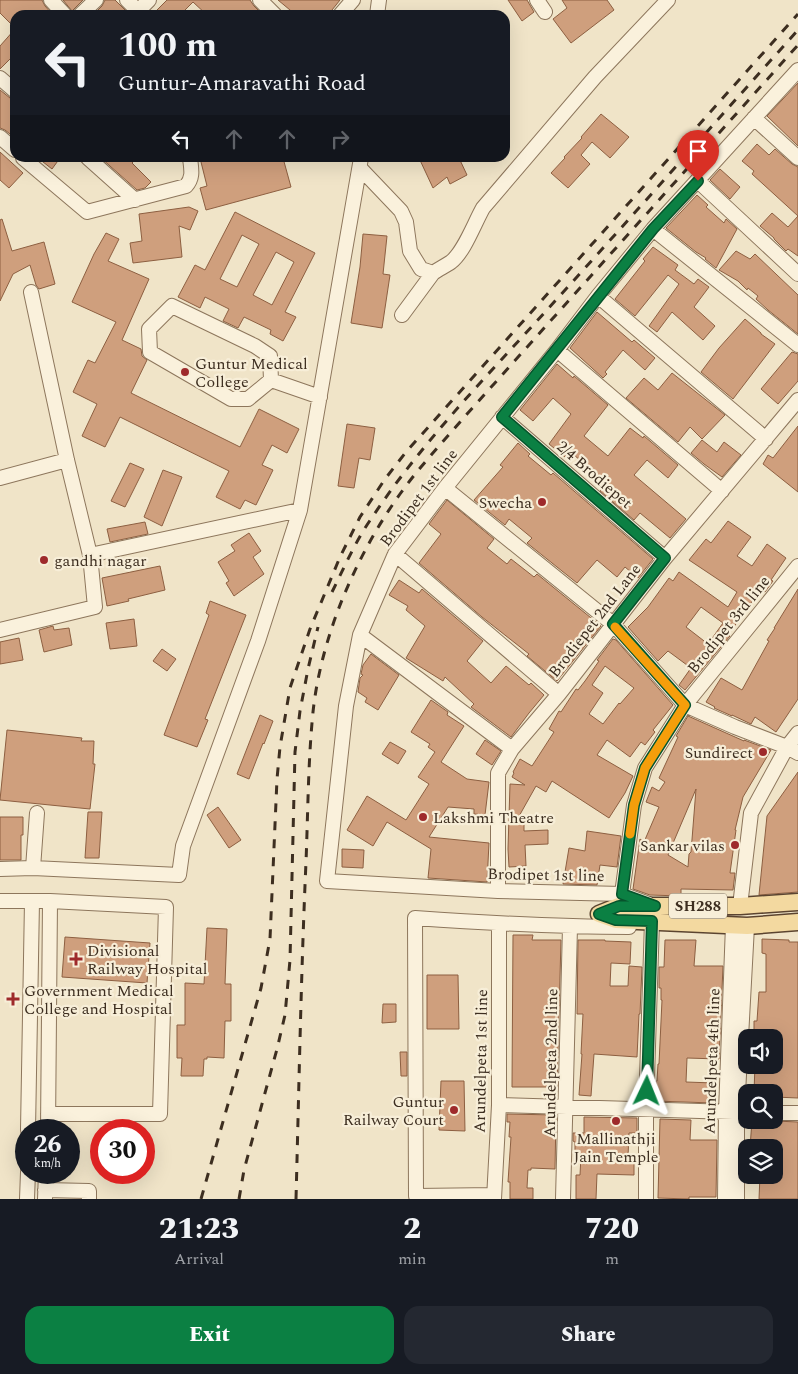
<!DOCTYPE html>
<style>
:root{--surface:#171b24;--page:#242831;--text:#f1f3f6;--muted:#9ea1a6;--accent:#0b8043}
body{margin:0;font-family:Spectral,serif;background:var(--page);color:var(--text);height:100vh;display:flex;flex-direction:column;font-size:19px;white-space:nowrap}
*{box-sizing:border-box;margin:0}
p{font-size:16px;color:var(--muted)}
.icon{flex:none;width:28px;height:28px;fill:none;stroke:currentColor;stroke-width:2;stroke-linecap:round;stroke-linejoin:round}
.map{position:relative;height:1199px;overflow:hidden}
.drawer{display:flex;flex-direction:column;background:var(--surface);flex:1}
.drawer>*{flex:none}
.top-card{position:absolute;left:10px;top:10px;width:500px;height:152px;border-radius:15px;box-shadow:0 5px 20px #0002;background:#171b24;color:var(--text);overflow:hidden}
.controls{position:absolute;left:738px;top:1029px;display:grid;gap:10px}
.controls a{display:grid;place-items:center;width:45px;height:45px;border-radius:10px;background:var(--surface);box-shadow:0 5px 20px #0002;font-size:25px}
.speed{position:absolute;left:15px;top:1119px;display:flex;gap:10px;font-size:25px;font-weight:700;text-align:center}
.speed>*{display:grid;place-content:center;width:65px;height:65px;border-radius:50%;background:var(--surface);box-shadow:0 5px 20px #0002;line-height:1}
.speed small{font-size:12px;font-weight:400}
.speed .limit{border:8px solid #d22;background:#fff;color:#111}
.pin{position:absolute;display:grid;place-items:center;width:42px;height:42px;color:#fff;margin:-51px -21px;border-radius:50% 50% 50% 0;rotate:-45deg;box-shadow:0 0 5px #0007}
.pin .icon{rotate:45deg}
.me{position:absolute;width:55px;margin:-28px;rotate:2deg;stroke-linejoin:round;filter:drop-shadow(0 0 4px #0008)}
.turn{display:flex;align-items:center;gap:18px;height:105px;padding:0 25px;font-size:22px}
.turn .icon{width:65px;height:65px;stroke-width:2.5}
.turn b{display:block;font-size:35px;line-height:42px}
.lanes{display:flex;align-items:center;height:48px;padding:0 25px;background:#0003;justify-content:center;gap:25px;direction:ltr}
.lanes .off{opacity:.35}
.eta{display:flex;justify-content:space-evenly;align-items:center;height:85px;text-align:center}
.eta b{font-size:30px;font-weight:800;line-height:35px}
.primary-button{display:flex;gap:10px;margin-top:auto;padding:10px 25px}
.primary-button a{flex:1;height:58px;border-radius:15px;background:var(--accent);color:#fff;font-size:20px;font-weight:800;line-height:58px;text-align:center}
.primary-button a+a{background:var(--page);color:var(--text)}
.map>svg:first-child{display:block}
.building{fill:#cf9f7d;stroke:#8d5f41;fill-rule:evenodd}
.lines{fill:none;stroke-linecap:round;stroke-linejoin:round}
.minor-casing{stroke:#8d765c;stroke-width:16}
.major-casing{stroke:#5b4430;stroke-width:19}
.minor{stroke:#faf1dc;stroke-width:14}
.major{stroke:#f3d9a0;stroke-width:16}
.rail{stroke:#3d2e20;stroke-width:3;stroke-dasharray:9 9;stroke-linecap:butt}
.route-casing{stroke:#07532c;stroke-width:12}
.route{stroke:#0b8043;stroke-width:9}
.slow{stroke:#f59e0b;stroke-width:9}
.poi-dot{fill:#9e2a2b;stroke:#f7eed8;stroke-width:2}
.labels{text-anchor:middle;stroke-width:4.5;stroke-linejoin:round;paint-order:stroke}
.shield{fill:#f7eed8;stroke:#756857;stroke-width:1}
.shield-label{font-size:15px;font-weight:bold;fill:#3d2e20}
.poi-label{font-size:16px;fill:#3d2e20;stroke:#f7eed8;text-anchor:start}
.street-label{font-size:16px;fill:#3d2e20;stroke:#f7eed8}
</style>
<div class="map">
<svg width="798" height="1199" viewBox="0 0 798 1199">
<rect width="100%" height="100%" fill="#f0e4c8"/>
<path class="building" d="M0 0H42L45 6 53 15H15V28L0 13Z
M63 0H83L72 11Z
M105 0H115L130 15H93L102 6Z
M167 0H250L254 6 263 15H207L193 2 180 15H152Z
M278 0H340L328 15H296Z
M508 0H527L534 12 522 21Z
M562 0H607L614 10 571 43 553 19 567 8Z
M15 29V54L0 69V46Z
M798 83V146L767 116Z
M0 90 10 98 15 100V138L5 130 0 128Z
M601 114 629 137 610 158 592 142 581 155 590 164 568 188 551 173 565 158 564 157 582 138 581 137Z
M757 144 769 155 775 149 792 164 798 167V216L752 174 754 171 742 161Z
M0 152 23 173 9 188 0 180Z
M38 158H60L52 169Z
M101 158H137L132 163 151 182 145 188 137 190Z
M200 158H283L291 187 206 210 200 188 207 186Z
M419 158H459L467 175 450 184 447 177 433 188Z
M720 169 740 187 730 199 710 180Z
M697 195 708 205 706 207 724 223 726 219 737 229 716 268 705 259 706 258 696 252 666 228Z
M189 207 198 211 190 230 179 226 182 257 133 263 130 243 142 241 139 214Z
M235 212 315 253 285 312 296 317 283 341 270 334 271 330 244 317 238 328 223 321 229 309 205 297 200 308 178 297 195 265 205 270ZM242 235 259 244 237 287 220 279ZM276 252 294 262 272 305 253 295Z
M772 213 788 227 798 216V256L788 249 786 251 774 239V238L760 226Z
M2 219 12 251 44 242 55 284 39 289 36 285 30 265 13 274 0 301V220Z
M106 233 119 239 108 261 149 279 122 340 141 349 142 356 147 360 131 393 240 447 259 409 299 429 287 453 272 445 262 465 273 470 256 505 245 500 240 509 216 497 229 471 120 417 105 447 82 436 97 404 73 392 88 360 95 363 116 322 72 302 94 254Z
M363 234 387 236 383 274 390 275 382 328 351 323 360 267Z
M653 247 678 265 675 270 694 284 698 279 709 287 694 307 715 326 703 340 672 312 657 332 649 326 679 284 668 275 635 316 615 299 645 261 643 259Z
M736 251 750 259 755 254 798 295V334L768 310 756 299 758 296 748 288 747 290 738 281 719 270Z
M597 312 632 342 634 340 655 358 645 370 623 350 605 372 607 374 603 378 570 348Z
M745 319 761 333V334L775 344 733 399 701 372 719 348Z
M792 352 798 354V381L778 404 761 389Z
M557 364 573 378 574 376 608 405 584 436 608 456 630 428 643 438 644 436 678 465 668 478 647 460 634 475 686 519 670 538 640 513 634 520 600 491 606 483 590 470 591 469 569 451 565 457 549 444 571 414 553 398 533 421 520 410Z
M672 373 725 415 702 439 690 427 678 442 626 398 644 378 658 390Z
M347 424 375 428 370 460 359 458 354 488 338 486Z
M798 426V492L763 464 768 455 773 458Z
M702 440 717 452 724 442 741 455 722 477 704 464 691 453Z
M518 443 530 454 528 456 551 475 553 473 653 559 638 578 625 567 617 577 597 560 577 583 527 543 532 538 509 519 505 525 474 500 503 467 500 465Z
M130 463 144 469 125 507 111 501Z
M163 470 182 477 162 526 144 517Z
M447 500 494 539 487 548 507 564 511 559 534 577 537 574 601 626 557 681 527 656 529 654 482 617 419 563 441 534 429 524Z
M728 521 751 537 737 556 752 566 767 544 786 558 771 580 773 581 765 592 761 589 728 635 730 636 685 690 679 685 691 668 668 651 658 661 628 627 648 607 669 578 673 581 679 572 728 607 737 592 689 560 706 539 711 543ZM701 607 723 623 708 644 686 627Z
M145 522 148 534 110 542 107 529Z
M249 533 261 551 253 557 264 574 234 596 226 583 229 581 218 562 235 551 231 545Z
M160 566 165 590 128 599 129 601 107 606 102 578Z
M399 580 419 593 422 589 483 641 467 661 491 683 506 666 529 685 531 683 544 695 529 713 511 737 471 707 474 704 445 677 443 681 406 658 425 626 406 610 408 606 389 595Z
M798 589V699L776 732 755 717 751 724 732 715V716L714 708 715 707 706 702 721 678 742 690 769 641 767 640 775 628H774Z
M210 601 246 615 205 719 208 720 197 747 164 735 209 615 206 613Z
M134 619 137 646 110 649 106 623Z
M53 626 54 630 69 628 72 645 44 652 39 630Z
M19 638 23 660 0 664V642Z
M613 639 616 640 673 705 653 730 655 732 645 745 641 742 630 757 607 740 597 755 633 776 625 793 609 818 552 781 546 792 536 786 518 818H524V831L548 830V844L525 845 526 866 509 867 508 849 510 784 525 785 512 777 514 773 513 772 520 759 532 766 554 732 549 729 559 711 561 712 576 689 578 690 585 681 599 661 597 660ZM605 666 634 688 620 704 619 703 603 724 589 714 603 693 592 685Z
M162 649 176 659 167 671 153 661Z
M371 654 399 675 378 710 365 702 367 698 358 692 360 678 363 675 361 674 363 665Z
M431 700 448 712 447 715 464 726 441 762 467 779 489 782 485 815 474 814V809L448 807 429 837 489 843 487 882 428 878 431 849 387 822 373 846 347 830 367 796 406 820 429 784 418 777 435 752 428 747 430 744 411 732Z
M260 715 273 721 264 744 263 743 249 779 237 774Z
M688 716 744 741V740L771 750 743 797 735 830H736L730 873H735L733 890 681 889V896L650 895 633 889 640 839 644 842 659 807 646 802 652 787 659 791 665 782 659 778 678 737 676 736ZM696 789 691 852 689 854 688 867 668 855Z
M7 730 82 738 81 741H94L93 764H95L90 809 0 800Z
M485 740 501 751 492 765 476 754Z
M390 742 406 751 398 764 382 754Z
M798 772V892L759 895 767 816Z
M218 807 241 840 229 848 207 815Z
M88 812H102L99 858H85Z
M0 817H23V835H21V860H0Z
M587 831 621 836 617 867 600 865 597 885 563 884 569 848 585 851Z
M342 849 364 850 363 868 342 867Z
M207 928 227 929 225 984H231V1021H225L224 1058 207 1057V1059H204L203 1076H181L182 1058H177V1025H185V983L204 984Z
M513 935H533L532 940H561L557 1087H512Z
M65 937 150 943 147 983 62 977Z
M762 939 789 940V942H798V1098L774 1097V1092H754L755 1065H774V1038H754V1021H757L759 992H766V954L762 953Z
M578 940H605V941L631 942 630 964 611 963 610 986H628L629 966 642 967 640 1014H639L637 1057 594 1054 591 1096 579 1095 582 1054H581L583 1014H577Z
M665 940H696L694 966H723L719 1059 687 1058 686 1082 714 1083 713 1103 655 1101 656 1081H657L658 1064H659L662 1000H661V988H659V967H664Z
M427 975H458L459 1029H427Z
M383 1004H396V1022L382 1023Z
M400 1052H407V1076H401Z
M441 1081H464L465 1131 439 1130Z
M507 1114 556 1115 555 1169 531 1168V1170H528L527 1188H533V1199H510V1182H508L511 1137H509L510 1122H507Z
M584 1117 637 1118V1133H629L628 1157H634V1175L597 1174 596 1199H576V1175H580L581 1156H575V1142L573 1141V1133H584Z
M660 1119 691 1120 690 1140H717L716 1197H689V1199L658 1198Z
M752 1120 798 1122V1199H759L760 1175H774V1148H750Z"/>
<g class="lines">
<defs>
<path id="minor" d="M51 0 65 15
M127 0 142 15
M260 0 275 15
M537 0 545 12
M138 11 149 0
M80 15 96 0
M340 15 353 0
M377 15 379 0
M0 78 15 91
M754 118 798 158
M0 137 15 150
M23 158 87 212 186 186C194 177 191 168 190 158
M88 158 135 200
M360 168 401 211 406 222 410 251 421 269 433 273C439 269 445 266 451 262 464 252 474 224 483 208L595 77 668 0
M698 181 798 274
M653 229 798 345
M598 296 766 439
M402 315 433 273
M557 350 722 491
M271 380 248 399H231L150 352 149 329 172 306 255 346 270 356 271 380 320 397
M502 417 665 558
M0 478 67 460
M445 488 613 624 685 705 735 727 787 747 798 753
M395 554 559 694
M90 555 300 510
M0 630 95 607 90 555 67 460 31 292
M360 635 512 749
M33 868 37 813
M0 869 33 868 179 875 183 846 258 641 300 510 361 158
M498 891V773L512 749 559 694 665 558 798 400
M622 894 498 891 327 881 346 706 360 635 395 554 445 488 557 350 598 296 653 229 798 70
M0 901H50L166 907 160 1114H48
M649 904 622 894 634 805 645 768 685 705 798 566
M740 906 751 813 787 747 798 733
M499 1105 733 1112
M774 1113H798
M28 1130 32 901
M48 1130 50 901
M45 1190 89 1191V1199
M494 1195 416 1196 415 918C487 923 558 927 629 927
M27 1199 28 1172
M45 1199 46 1172
M494 1199 499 1105V924
M563 1199 570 927
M646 1199V1109L652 921
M725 1199 726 1112 733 925
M737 1199V1112L747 926"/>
<path id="major" d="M599 914 619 906H740L798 902
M599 914 616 920 747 926 798 922"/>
</defs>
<use href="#minor" class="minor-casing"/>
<use href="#major" class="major-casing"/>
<use href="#minor" class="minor"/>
<use href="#major" class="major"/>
<path class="rail" d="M332 592C344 568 355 542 371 519 424 439 492 371 556 300 637 211 717 120 798 30
M201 1199 261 988 270 939 277 779 280 747 290 688 310 629 340 557 360 517 385 479 406 452 798 14
M239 1199 244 1170 277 1049 285 1015 290 960 295 752 300 711 308 669 318 627
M296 1199C299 1087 301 974 306 862 308 812 308 762 313 712 317 674 328 635 342 600 357 563 377 526 400 494 420 466 444 441 467 414L798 45"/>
</g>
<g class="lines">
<defs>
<path id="route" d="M647 1091 652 921 616 920 599 914 619 906H655L622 894 634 805 645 768 685 705 613 624 665 558 502 417 653 229 698 181"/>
</defs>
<use href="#route" class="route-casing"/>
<use href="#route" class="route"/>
<path class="slow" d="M615 627 685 705 645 768 634 805 630 834"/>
</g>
<g class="poi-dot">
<circle cx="185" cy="372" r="5"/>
<circle cx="542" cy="502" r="5"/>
<circle cx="44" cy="560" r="5"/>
<circle cx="763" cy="752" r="5"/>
<circle cx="423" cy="817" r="5"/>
<circle cx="735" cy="845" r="5"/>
<path d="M73.5 951.5h5v5h5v5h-5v5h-5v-5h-5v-5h5z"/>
<path d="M10.5 991.5h5v5h5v5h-5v5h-5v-5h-5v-5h5z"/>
<circle cx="454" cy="1110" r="5"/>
<circle cx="616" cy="1121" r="5"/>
</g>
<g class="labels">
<rect class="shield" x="669" y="893.5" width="58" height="25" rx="4"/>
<g class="shield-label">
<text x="698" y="911">SH288</text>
</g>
<g class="poi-label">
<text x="195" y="369">Guntur Medical<tspan x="195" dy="18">College</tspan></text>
<text x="532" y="508" text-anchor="end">Swecha</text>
<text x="54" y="566">gandhi nagar</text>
<text x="753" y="758" text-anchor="end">Sundirect</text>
<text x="433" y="823">Lakshmi Theatre</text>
<text x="725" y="851" text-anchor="end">Sankar vilas</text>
<text x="87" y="956">Divisional<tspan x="87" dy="18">Railway Hospital</tspan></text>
<text x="24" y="996">Government Medical<tspan x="24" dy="18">College and Hospital</tspan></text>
<text x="444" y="1107" text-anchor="end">Guntur<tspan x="444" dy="18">Railway Court</tspan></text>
<text x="616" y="1144" text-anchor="middle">Mallinathji<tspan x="616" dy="18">Jain Temple</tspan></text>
</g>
<g class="street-label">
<text transform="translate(595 474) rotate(41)" y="6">2/4 Brodiepet</text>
<text transform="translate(418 497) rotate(-53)" y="6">Brodipet 1st line</text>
<text transform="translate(594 620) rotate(-52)" y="6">Brodiepet 2nd Lane</text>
<text transform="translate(728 624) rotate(-51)" y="6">Brodipet 3rd line</text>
<text transform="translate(546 874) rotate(1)" y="6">Brodipet 1st line</text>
<text transform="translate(480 1061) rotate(-89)" y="6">Arundelpeta 1st line</text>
<text transform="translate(711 1061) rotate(-88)" y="6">Arundelpeta 4th line</text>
<text transform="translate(550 1063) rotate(-89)" y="6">Arundelpeta 2nd line</text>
</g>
</g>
</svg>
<div class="controls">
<a><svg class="icon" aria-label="sound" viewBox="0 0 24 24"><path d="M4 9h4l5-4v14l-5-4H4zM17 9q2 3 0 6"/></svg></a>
<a><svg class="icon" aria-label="search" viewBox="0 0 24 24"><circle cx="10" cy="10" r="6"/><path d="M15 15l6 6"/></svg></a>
<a><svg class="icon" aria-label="layers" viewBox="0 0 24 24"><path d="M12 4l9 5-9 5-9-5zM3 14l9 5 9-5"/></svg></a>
</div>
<div class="speed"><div>26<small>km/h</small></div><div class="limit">30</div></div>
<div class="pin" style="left:698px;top:181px;background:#d93025"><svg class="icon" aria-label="arrive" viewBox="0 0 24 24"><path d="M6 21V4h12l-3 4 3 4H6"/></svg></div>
<svg class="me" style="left:647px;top:1091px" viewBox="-20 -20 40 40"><path d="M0-17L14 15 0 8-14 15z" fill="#0b8043" stroke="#fff" stroke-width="4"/></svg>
<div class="top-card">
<div class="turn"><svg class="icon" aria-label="left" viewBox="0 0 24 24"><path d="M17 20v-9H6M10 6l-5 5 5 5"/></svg><div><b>100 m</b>Guntur-Amaravathi Road</div></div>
<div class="lanes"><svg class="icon" aria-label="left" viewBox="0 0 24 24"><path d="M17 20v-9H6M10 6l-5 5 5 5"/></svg><svg class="icon off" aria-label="ahead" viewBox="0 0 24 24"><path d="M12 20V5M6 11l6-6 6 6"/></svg><svg class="icon off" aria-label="ahead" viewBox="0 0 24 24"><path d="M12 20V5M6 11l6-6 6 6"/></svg><svg class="icon off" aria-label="right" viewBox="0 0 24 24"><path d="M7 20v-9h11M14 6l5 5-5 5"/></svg></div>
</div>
</div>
<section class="drawer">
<div class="eta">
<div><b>21:23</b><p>Arrival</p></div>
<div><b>2</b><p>min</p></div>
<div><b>720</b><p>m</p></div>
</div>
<div class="primary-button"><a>Exit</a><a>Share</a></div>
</section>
